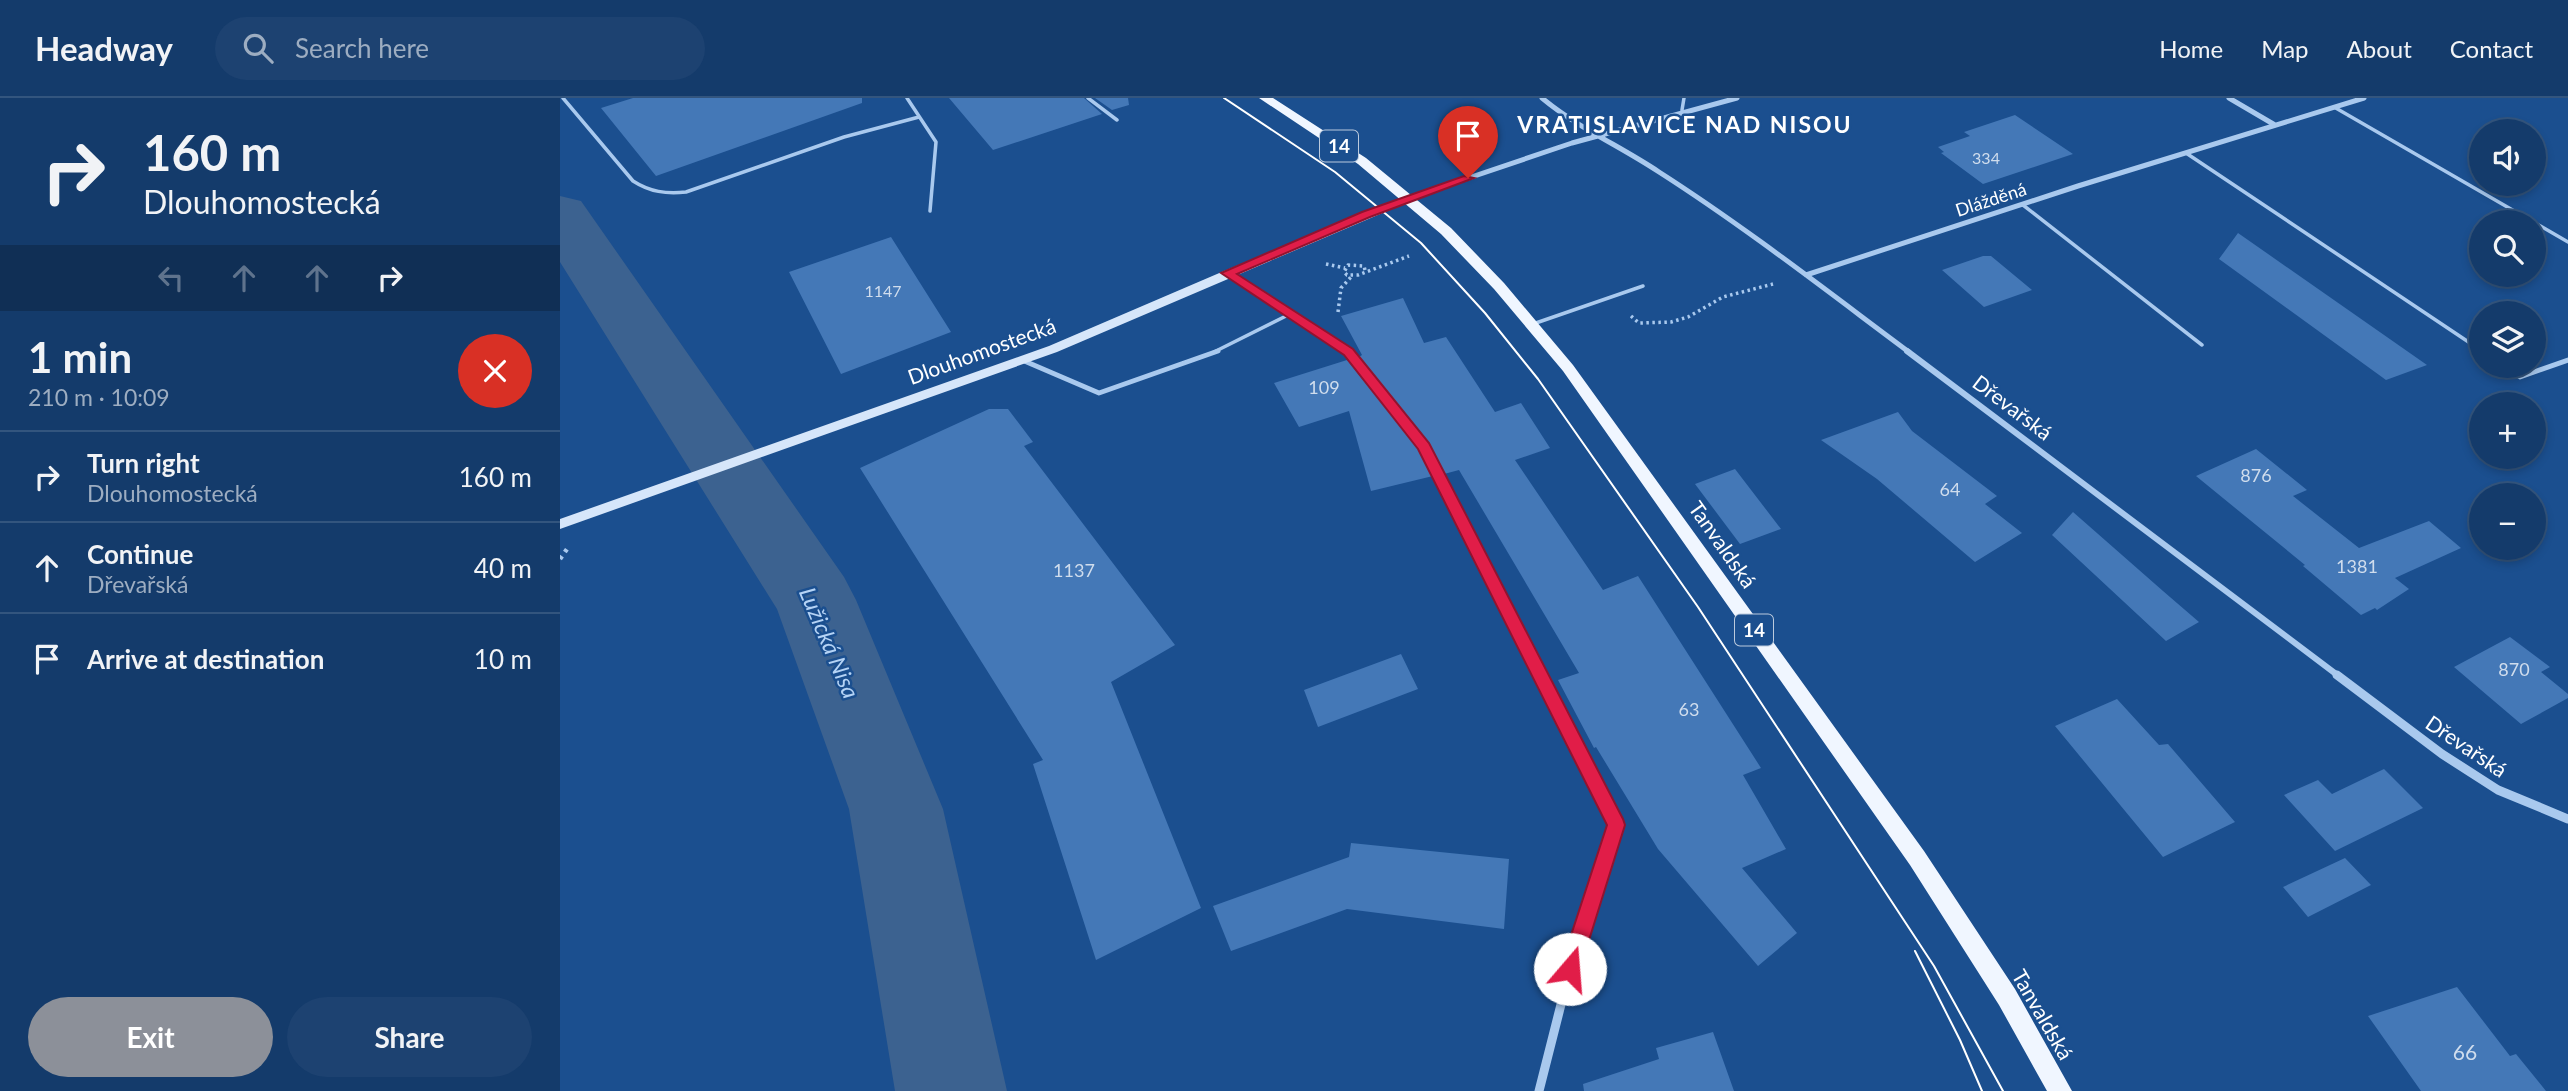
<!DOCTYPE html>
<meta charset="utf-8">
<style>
:root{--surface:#143b6b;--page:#1d4271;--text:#f1f3f6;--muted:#9dadc1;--line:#33557e;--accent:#8c9099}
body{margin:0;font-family:Lato,sans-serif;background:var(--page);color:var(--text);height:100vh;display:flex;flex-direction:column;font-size:26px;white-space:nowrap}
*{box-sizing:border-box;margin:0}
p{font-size:23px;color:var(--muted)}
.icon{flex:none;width:38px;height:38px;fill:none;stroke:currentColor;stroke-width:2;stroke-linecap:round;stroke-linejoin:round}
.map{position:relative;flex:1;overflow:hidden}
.side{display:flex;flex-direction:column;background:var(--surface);width:560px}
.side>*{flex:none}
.guide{background:#143b6b;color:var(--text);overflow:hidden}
.buttons{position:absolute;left:1909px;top:21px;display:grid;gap:14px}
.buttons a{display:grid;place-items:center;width:77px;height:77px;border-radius:50%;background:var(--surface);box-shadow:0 4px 10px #0003,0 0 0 2px var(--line);font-size:35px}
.pin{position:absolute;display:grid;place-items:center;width:60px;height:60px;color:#fff;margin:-72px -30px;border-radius:50% 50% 50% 0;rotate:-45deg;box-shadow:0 0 7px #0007}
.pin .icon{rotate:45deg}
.me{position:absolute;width:77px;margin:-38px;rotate:18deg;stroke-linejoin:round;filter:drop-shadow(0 0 5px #0008)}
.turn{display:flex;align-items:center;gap:24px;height:147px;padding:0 28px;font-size:32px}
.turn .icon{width:91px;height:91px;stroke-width:2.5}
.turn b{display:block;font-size:49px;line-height:60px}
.lanes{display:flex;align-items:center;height:66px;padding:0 28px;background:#0003;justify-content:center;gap:35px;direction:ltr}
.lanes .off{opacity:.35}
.round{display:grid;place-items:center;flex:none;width:74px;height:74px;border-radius:37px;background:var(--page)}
.headline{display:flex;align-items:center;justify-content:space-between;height:119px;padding:0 28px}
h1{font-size:42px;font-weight:700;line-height:52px}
.primary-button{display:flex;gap:14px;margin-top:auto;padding:14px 28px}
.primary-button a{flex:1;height:80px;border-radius:42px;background:var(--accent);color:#fff;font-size:28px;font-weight:700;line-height:80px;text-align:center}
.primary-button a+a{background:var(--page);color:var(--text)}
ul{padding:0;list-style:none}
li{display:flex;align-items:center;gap:21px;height:91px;padding:0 28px;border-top:2px solid var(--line)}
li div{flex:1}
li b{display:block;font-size:26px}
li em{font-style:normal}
header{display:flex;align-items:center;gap:42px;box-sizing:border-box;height:98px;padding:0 35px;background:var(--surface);border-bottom:2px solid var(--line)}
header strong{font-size:33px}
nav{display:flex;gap:38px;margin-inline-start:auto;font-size:24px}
.search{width:490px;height:63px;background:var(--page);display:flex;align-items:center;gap:18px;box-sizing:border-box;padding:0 24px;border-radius:38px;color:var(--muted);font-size:26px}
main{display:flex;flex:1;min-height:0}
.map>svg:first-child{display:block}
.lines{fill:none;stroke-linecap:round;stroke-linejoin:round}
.river{fill:#3c6290;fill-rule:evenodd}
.building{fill:#4478b7}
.path-far1{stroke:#a9c9ee;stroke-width:3.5;stroke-dasharray:2.5 3.5;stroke-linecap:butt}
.path{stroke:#a9c9ee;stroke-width:4.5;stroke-dasharray:3.5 5;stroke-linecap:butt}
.lane-far1{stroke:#a9c9ee;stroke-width:3.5}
.lane{stroke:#a9c9ee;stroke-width:5}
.street-far2{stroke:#a9c9ee;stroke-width:5}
.street-far1{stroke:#a9c9ee;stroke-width:6}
.street{stroke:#a9c9ee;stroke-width:9}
.secondary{fill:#d6e6fa;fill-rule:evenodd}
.primary{fill:#f0f6ff;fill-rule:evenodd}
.tram{stroke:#fff;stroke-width:2}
.route{fill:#e11d48;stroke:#92132f;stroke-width:2}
.labels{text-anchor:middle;stroke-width:5;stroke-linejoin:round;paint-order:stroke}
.far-number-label{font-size:16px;fill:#d0dded}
.far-street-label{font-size:18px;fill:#fff;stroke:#1b4f8f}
.number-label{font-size:18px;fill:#d0dded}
.shield{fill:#1b4f8f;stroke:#bbcadd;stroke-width:2}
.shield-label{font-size:19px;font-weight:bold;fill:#fff}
.street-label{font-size:21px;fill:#fff;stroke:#1b4f8f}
.near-number-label{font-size:21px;fill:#d0dded}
.far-district-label{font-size:23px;font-weight:bold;letter-spacing:2px;fill:#fff;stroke:#1b4f8f}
.water-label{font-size:23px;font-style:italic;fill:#b5d3f5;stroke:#1b4f8f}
</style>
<header>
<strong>Headway</strong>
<div class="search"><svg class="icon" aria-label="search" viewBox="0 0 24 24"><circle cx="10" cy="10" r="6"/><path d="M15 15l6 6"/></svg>Search here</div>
<nav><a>Home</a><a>Map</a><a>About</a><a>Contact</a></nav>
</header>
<main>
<section class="side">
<div class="guide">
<div class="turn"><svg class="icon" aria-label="right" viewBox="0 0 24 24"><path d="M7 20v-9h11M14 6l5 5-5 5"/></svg><div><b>160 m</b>Dlouhomostecká</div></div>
<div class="lanes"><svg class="icon off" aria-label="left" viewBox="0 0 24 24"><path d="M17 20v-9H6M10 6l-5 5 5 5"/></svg><svg class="icon off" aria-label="ahead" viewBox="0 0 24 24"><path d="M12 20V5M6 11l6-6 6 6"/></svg><svg class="icon off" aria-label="ahead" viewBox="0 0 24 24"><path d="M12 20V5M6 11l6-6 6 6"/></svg><svg class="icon" aria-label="right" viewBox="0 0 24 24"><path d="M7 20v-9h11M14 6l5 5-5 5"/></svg></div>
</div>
<div class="headline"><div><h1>1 min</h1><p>210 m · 10:09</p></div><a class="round" style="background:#d93025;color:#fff"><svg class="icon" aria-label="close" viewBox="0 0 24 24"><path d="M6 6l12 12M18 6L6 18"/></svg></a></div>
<ul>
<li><svg class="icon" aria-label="right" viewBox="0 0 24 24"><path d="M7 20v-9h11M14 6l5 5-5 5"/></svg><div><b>Turn right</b><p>Dlouhomostecká</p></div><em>160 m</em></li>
<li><svg class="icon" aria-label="ahead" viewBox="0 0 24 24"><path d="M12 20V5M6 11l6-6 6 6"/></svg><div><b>Continue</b><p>Dřevařská</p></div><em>40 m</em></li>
<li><svg class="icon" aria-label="arrive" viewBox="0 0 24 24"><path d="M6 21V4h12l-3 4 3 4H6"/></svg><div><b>Arrive at destination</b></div><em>10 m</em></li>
</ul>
<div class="primary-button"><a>Exit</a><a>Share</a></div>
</section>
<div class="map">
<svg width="2008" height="993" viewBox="0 0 2008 993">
<rect width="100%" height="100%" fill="#1b4f8f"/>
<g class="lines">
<path class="river" d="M0 98 21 103 284 479 296 502 383 711 447 993H335L289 711 217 511 0 164Z"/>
</g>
<path class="building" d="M73 0H302V5L96 78 41 10Z
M389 0H524L542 16 433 52Z
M535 0H568L569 7 552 12Z
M1455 17 1513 56 1423 86 1381 55 1384 54 1378 49 1410 38 1404 34Z
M1678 135 1867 267 1826 282 1659 161Z
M331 139 391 234 281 276 229 174Z
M1423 158H1431L1472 192 1424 209 1382 172Z
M843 200 864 245 886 239 935 314 961 305 990 350 955 362 1043 492 1078 478 1201 670 1183 677 1226 751 1182 770 1237 835 1198 868 1098 751 1036 649 1034 650 998 582 1019 575 899 372 884 376 869 346 799 259 802 257 781 218Z
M787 262 859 352 873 378 811 393 789 313 739 329 714 285Z
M429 311H448L473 344 464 348 615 547 551 584 641 810 536 862 473 666 483 662 300 370Z
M1338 314 1352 333 1437 398 1425 406 1462 435 1415 464 1317 381 1261 342Z
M1696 351 1747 392 1733 398 1799 450 1869 423 1901 450 1835 480 1849 491 1817 512 1815 510 1801 517 1743 468 1745 467 1636 378Z
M1175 371 1221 431 1180 446 1135 386Z
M1513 414 1603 493 1639 524 1606 543 1492 437Z
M1950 539 1990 569 1981 574 2008 596V600L1961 626 1894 569Z
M841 556 858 591 758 629 744 592Z
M1557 601 1599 647 1608 646 1675 724 1603 759 1495 628Z
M1824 671 1863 710 1775 753 1724 697 1758 682 1772 696Z
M791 745 949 761 944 831 787 811 671 853 653 808 789 759Z
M1785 760 1811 787 1748 819 1723 789Z
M1897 889 1950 958 1956 956 1986 993H1861L1808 918Z
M1153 934 1174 993H1024L1023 986 1099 961 1096 950Z"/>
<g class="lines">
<path class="path-far1" d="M766 166 785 170
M805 172 804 168 788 167 784 174 787 177H798L849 158
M778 214 781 190 791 179
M1071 218 1079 225 1111 224 1128 219 1163 199 1213 186"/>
<path class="path" d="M0 461 7 451"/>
<path class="lane-far1" d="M3 0 73 83C90 94 106 96 126 94L284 39 359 19
M347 0 376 44 370 113
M528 0 557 22
M1774 9 2008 144
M1122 12 1124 0
M1626 55 1922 253
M1463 107 1642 247
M973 226 1083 188
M654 254 730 216"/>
<path class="lane" d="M462 262 539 295 658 253
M1944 268 1960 279 2008 262"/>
<path class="street-far2" d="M982 0C1018 30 1060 48 1099 74 1185 129 1267 193 1349 254
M1669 0 1715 27
M849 100 1012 45 1177 0
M668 175 789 254
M1246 177 1518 88 1804 0"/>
<path class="street-far1" d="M787 253 864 349 981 579
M1347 253 1780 579"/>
<path class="street" d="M1777 577 1882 656 1938 692 2008 721
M979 993 1010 871 1056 727 980 577"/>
<path class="secondary" d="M849 97 853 98V102L497 254 0 431V421L489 248 664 173Z"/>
<path class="primary" d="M699 0H713L806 60 891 130 944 185 1013 267 1364 753 1455 891 1512 993H1487L1439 907 1350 767 1003 273 934 191 881 136 798 66Z"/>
<path class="tram" d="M664 0 775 74 861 145 925 215 978 281 1138 509 1374 868 1443 993
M1355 853 1400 942 1422 993"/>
</g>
<path class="route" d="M904 78 914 80 810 119 677 176 793 251 869 345 1063 721 1065 727 1020 871 1017 878 1010 881 1003 878 1000 871 1047 727 858 351 784 257 661 175 802 114Z"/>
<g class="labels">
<g class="far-number-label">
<text x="1426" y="66">334</text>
<text x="323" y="199">1147</text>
</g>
<g class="far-street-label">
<text transform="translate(1431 102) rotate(-18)" y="6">Dlážděná</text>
</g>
<g class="number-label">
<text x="764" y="296">109</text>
<text x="1696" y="384">876</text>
<text x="1390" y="398">64</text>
<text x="1797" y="475">1381</text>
<text x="514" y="479">1137</text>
<text x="1954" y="578">870</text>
<text x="1129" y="618">63</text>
</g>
<g class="shield">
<rect x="760" y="32.5" width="38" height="31" rx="5"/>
<rect x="1175" y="516.5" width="38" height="31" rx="5"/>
</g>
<g class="shield-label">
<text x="779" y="55">14</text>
<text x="1194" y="539">14</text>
</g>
<g class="street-label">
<text transform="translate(422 254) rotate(-20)" y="7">Dlouhomostecká</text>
<text transform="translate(1452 310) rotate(37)" y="7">Dřevařská</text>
<text transform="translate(1162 447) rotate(55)" y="7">Tanvaldská</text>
<text transform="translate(1906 649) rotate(34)" y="7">Dřevařská</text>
<text transform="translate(1482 917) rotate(60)" y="7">Tanvaldská</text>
</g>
<g class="near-number-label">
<text x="1905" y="962">66</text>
</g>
<g class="far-district-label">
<text x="1125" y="35">VRATISLAVICE NAD NISOU</text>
</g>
<g class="water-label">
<text transform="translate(269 545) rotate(67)" y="8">Lužická Nisa</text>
</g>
</g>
</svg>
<div class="buttons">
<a><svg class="icon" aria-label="sound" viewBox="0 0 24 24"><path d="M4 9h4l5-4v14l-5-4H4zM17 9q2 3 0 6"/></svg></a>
<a><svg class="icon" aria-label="search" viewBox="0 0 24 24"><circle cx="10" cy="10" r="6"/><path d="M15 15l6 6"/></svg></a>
<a><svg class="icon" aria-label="layers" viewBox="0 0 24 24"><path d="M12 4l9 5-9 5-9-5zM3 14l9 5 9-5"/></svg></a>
<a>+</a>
<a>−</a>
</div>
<div class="pin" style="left:908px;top:80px;background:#d93025"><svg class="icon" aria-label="arrive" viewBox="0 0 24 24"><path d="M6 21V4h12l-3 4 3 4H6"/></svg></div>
<svg class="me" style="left:1010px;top:871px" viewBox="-20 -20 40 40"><circle r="19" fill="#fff"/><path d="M0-13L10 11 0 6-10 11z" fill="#e11d48"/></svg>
</div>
</main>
